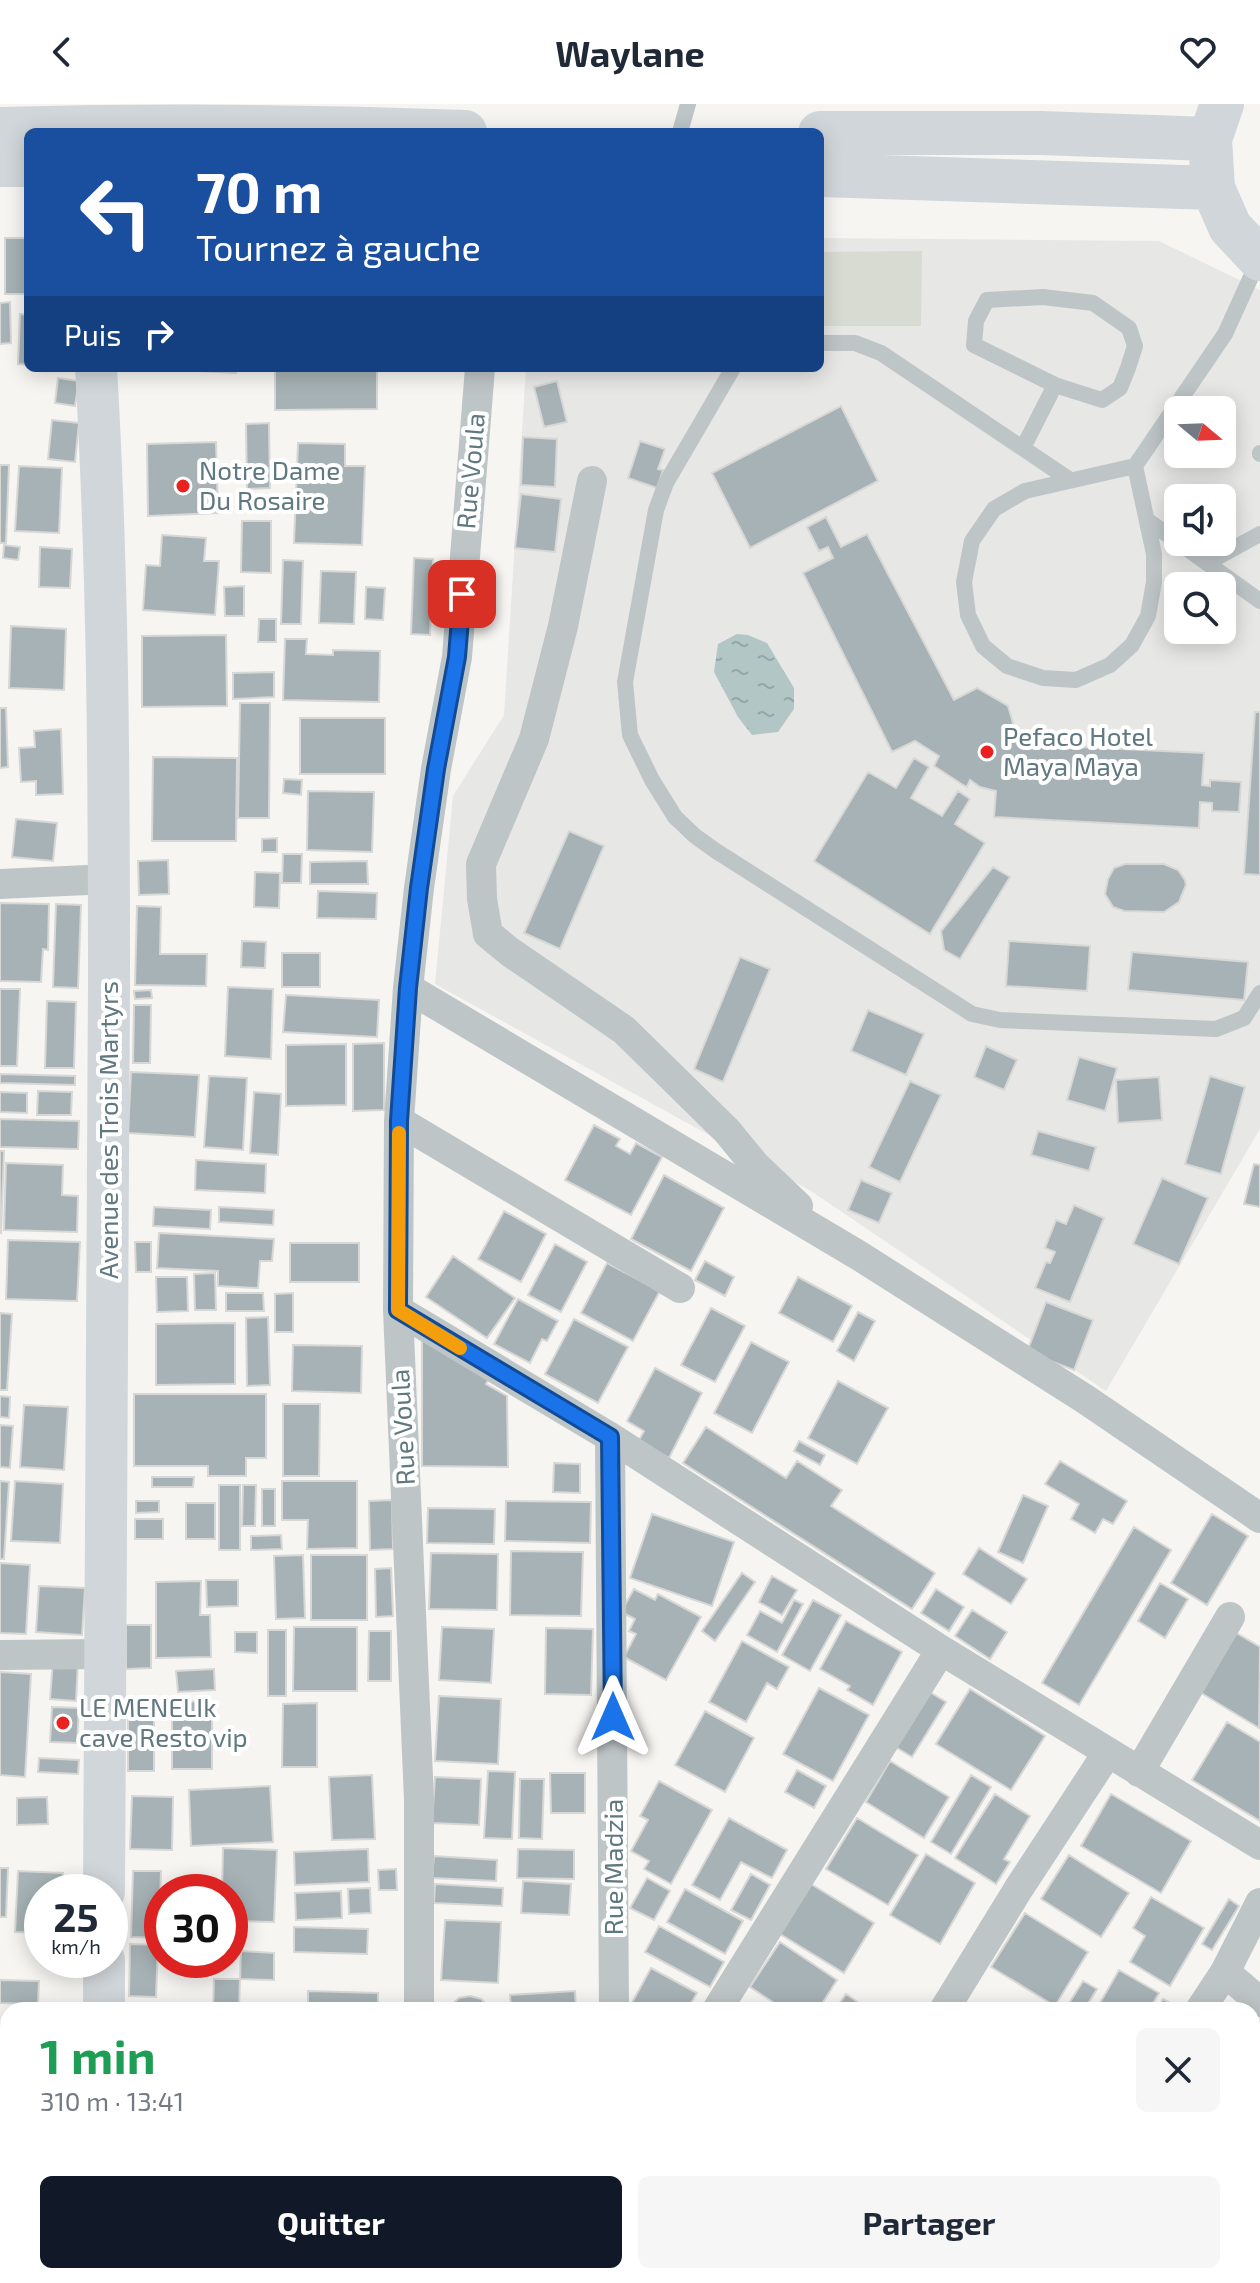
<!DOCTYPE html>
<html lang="fr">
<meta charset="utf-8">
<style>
:root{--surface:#fff;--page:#f6f6f7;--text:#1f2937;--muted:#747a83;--accent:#111827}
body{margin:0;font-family:"Exo 2",sans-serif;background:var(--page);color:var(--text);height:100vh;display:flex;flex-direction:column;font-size:30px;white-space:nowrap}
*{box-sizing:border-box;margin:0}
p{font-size:26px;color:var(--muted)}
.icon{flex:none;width:44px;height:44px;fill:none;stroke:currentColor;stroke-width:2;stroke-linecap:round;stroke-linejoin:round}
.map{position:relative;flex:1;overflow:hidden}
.details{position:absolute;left:0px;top:1898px;width:1260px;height:282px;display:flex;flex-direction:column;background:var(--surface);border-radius:24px 24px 0 0;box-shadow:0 4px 20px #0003}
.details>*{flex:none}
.banner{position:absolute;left:24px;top:24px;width:800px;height:244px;border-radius:12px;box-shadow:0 4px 20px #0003;background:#1a4fa0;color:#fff;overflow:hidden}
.needle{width:52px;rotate:109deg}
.controls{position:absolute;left:1164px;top:292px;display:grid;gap:16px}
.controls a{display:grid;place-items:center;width:72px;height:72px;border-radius:12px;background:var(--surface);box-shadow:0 4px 20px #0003;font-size:40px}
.speed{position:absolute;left:24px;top:1770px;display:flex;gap:16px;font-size:40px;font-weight:700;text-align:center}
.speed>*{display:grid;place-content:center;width:104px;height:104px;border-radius:50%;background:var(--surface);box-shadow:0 4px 20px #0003;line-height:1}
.speed small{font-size:20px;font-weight:400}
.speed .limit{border:12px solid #d22;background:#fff;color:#111}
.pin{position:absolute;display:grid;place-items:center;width:68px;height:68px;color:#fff;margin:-34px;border-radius:16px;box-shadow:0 4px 12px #0006}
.me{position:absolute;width:88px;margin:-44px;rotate:0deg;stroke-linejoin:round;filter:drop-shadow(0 0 6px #0008)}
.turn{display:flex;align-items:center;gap:28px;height:168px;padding:0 40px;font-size:36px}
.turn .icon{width:104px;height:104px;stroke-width:2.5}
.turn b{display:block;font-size:56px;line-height:68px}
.then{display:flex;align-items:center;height:76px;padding:0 40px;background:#0003;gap:16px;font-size:30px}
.round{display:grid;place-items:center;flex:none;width:84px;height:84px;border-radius:12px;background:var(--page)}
.summary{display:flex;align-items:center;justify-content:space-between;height:136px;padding:0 40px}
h1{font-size:48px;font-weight:700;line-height:60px;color:#1e9e55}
.button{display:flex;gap:16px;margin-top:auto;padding:16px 40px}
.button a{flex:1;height:92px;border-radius:12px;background:var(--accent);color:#fff;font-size:32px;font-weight:700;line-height:92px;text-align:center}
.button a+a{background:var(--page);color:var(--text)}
header{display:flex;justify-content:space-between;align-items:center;height:104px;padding:0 40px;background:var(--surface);font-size:36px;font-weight:700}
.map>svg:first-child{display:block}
.built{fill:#e7e7e6;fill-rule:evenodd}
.pitch{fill:#d7dbd1}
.water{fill:url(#water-ripples)}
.building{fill:#a6b2b5;stroke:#d7d7d5;stroke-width:2}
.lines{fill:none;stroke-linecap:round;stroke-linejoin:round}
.lane{stroke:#bec5c7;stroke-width:16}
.street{stroke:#bec5c7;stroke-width:30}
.secondary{stroke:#d0d6d9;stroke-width:42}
.primary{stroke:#d0d6d9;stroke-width:44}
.route-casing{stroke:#114b97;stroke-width:20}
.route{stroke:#1a73e8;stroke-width:14}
.slow{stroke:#f59e0b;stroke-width:14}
.poi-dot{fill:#e92220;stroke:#fff;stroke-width:3}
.labels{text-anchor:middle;stroke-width:8;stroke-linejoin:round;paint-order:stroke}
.poi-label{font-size:26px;fill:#60787f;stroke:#fff;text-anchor:start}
.street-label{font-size:26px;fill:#60787f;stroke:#fff}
</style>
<header><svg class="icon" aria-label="back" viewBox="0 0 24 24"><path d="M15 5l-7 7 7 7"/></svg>Waylane<svg class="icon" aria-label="heart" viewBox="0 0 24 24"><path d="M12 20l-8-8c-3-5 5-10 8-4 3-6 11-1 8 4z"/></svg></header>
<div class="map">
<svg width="1260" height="2179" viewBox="0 0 1260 2179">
<defs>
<pattern id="water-ripples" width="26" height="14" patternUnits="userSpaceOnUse" patternTransform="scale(2)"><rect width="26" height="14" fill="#b3c6c6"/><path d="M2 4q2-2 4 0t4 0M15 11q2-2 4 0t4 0" fill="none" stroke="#95a6a6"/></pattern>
</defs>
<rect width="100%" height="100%" fill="#f6f5f2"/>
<path class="built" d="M820 134 1159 137 1260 186V1025L1106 1287 811 1087 435 880 453 692 504 611 526 264H820ZM1178 306H1222V350H1178ZM1178 394H1222V438H1178ZM1178 482H1222V526H1178Z"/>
<path class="pitch" d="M922 147 921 222H820V148Z"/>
<path class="water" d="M737 530 748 531 767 539 794 584V605L778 628 752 631 738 613 714 568 718 540Z"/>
<path class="building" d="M5 134H28V190H5Z
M10 198 11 239 0 240V199Z
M20 210 28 211V261L18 260Z
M141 264H236V269Z
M275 264H377V305L275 306Z
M58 274 79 277 75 302 55 299Z
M557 277 567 318 544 323 534 283Z
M841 302 878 377 750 444 712 369Z
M52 316 79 319 75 358 48 355Z
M269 319 270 384 247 385 246 320Z
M523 333 557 335 555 383 521 381Z
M640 337 665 345 658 365 663 366 657 384 628 374Z
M216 338 218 409 148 412 147 340Z
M298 339 345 340V362H365L362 441 294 439Z
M0 361H9L6 439H0Z
M19 362 62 364 59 429 15 427Z
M521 390 561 395 555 448 515 444Z
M826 413 841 443 867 430 954 596 977 584 1008 602 1019 640 1204 649 1202 681 1210 682V676L1241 678 1239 708 1212 707V699L1200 698 1199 724 994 713 996 687 980 683 970 676 967 683 963 681 934 662 939 652 915 637 892 648 803 469 833 454 828 443 819 447 807 423Z
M242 417H271V469L241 468Z
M162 431 206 434 204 457H219L215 511 143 506 146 461 160 462Z
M4 441 20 443 18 456 3 454Z
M40 443 72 445 70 484 39 483Z
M414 454 433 455 430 531 411 530Z
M283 456 303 457 301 520H281Z
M321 467 356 468 354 520 319 519Z
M244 482V512H225L224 483Z
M366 483 385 484 383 516 365 515Z
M259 515H276V538H258Z
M11 522 66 525 64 586 9 584Z
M226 531 227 602 142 603V532Z
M285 535H307L306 550 333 551V546L380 547 379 598 283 596Z
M274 568V593L233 595V569Z
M240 599H270L269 714H238Z
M0 604H6L8 663 0 664Z
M1255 608H1260V771L1244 770Z
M300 614H385V670H300Z
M61 625 63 690 36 691V677L21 678 19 644 35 643 34 627Z
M153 653 237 654 236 737H152Z
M914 654 929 663 911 694 942 712 958 687 970 695 955 720 985 739 930 830 814 757 868 668 896 684Z
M284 675 302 676 301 691 283 689Z
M308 687 374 688 372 748 307 746Z
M16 715 57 719 53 757 12 753Z
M569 727 604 742 560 845 524 829Z
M277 734V748H262V735Z
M283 750H302L301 779H282Z
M168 756 169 790 139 791 138 757Z
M367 757 368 780H310V758Z
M1125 760H1164L1178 766 1185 776 1186 781 1179 798 1164 808 1124 807 1113 803 1105 790 1108 775 1114 764Z
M993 763 1010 773 960 855 944 846 941 827Z
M255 768 280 769 279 804 254 803Z
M318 787 377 789 376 815 317 814Z
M0 799 49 800 48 846 43 845 41 878 0 877Z
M56 800 81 801 78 884 53 883Z
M137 802 161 803 160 850H207L206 882 135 881Z
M242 837 266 838 265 864 241 863Z
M1009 837 1090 842 1087 887 1006 882Z
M1132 848 1248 858 1244 896 1128 886Z
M282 849H320V883H282Z
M740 853 770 865 723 978 694 965Z
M228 883 273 885 271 955 225 952Z
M0 885H20L17 962H0Z
M151 886 152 894 135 895 134 887Z
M286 891 379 896 377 933 283 928Z
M47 897 76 898 74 964H45Z
M134 901H151L150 959H133Z
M868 906 924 930 906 971 851 947Z
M384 939V1006L353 1007V940Z
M346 940V1001L286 1002V941Z
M986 942 1017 956 1004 986 974 973Z
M1079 953 1117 964 1105 1007 1067 996Z
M131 968 199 971 195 1033 128 1029Z
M0 970 75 972V981L0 979Z
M209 972 247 974 243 1046 204 1043Z
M1210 972 1245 983 1221 1070 1185 1060Z
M1159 973 1162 1016 1118 1019 1116 976Z
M910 977 941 991 900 1078 869 1063Z
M38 987 72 988 71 1011H37Z
M0 988 27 989V1009L0 1008Z
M254 988 281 990 278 1051 250 1049Z
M0 1015 79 1017 78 1045 0 1043Z
M594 1021 620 1035 616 1042 630 1050 636 1039 662 1053 631 1111 565 1076Z
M1038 1027 1096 1043 1089 1067 1031 1051Z
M0 1047H4L1 1129H0Z
M196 1056 266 1060 265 1089 195 1086Z
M6 1059 63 1061 62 1091 78 1092 77 1128 4 1126Z
M1254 1060 1260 1061V1103L1244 1100Z
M664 1071 724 1104 691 1167 631 1135Z
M1162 1074 1208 1094 1179 1160 1133 1140Z
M861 1076 892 1089 879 1119 848 1106Z
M1074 1101 1104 1114 1070 1198 1035 1184 1046 1158 1050 1159 1055 1148 1045 1144 1056 1116 1066 1120Z
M154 1103 211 1106 210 1125 153 1122Z
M219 1103 274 1106 273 1121 219 1118Z
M504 1107 546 1130 521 1178 478 1155Z
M159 1129 274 1135 272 1157H260L258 1184 218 1182V1167L157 1164Z
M8 1136 80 1138 77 1197 6 1195Z
M135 1138H151V1168H136Z
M290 1139H359V1178H290Z
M555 1140 587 1158 561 1208 528 1191Z
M453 1152 515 1194 487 1234 426 1193Z
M705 1157 734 1173 725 1192 695 1176Z
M607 1159 660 1187 633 1237 581 1209Z
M215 1169 216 1206H195L194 1170Z
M156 1173H187L188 1207 157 1208Z
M798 1173 852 1202 833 1238 779 1209Z
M226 1189H263L264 1207H226Z
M293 1189V1228H275V1190Z
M518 1195 558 1217 547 1237 542 1235 530 1259 494 1240Z
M1046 1198 1093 1216 1074 1266 1027 1248Z
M711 1204 745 1222 715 1278 681 1261Z
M858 1208 875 1217 854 1257 837 1247Z
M0 1209 12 1210 7 1286H0Z
M268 1213 270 1281 247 1282 246 1214Z
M574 1215 628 1243 598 1299 545 1270Z
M235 1219V1280L156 1281V1220Z
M422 1235 490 1272 486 1280 507 1292 508 1363 422 1362Z
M751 1238 789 1258 752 1329 714 1309Z
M293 1241 362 1242 361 1289 292 1287Z
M655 1264 702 1289 669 1354 638 1338 644 1327 627 1317Z
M838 1277 888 1304 857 1360 808 1334Z
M134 1290H266V1354H246V1372H208V1362H134Z
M0 1292 10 1293 9 1314 0 1313Z
M283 1300H320L319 1372H283Z
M24 1301 68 1303 64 1366 20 1363Z
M0 1321 13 1322 10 1364 0 1363Z
M706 1323 786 1374 797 1357 842 1386 831 1402 935 1469 912 1505 683 1359Z
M799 1337 825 1351 820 1361 794 1347Z
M1060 1357 1127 1397 1113 1420 1103 1415 1095 1429 1071 1415 1079 1400 1045 1380Z
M554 1359 580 1360V1389L553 1388Z
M152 1373H194L193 1383H152Z
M0 1377 9 1378 4 1455H0Z
M15 1377 63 1380 60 1439 11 1437Z
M282 1377H357V1444L307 1445 308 1416H282Z
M219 1381H240V1446H219Z
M243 1381H256L255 1422H242Z
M262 1385H275V1422H262Z
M1023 1391 1048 1402 1023 1459 998 1448Z
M392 1396 393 1445 370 1446 369 1397Z
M136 1397H159V1408L136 1409Z
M506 1397 591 1398 590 1439 505 1437Z
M186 1399H215V1435H186Z
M428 1404 495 1405 494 1440 427 1439Z
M652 1410 734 1438 712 1502 630 1474Z
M1212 1410 1248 1432 1207 1501 1171 1479Z
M135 1415H163V1435H135Z
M1134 1423 1171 1446 1079 1601 1042 1579Z
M281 1431 282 1445 251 1446V1432Z
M979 1444 1027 1475 1011 1500 963 1470Z
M511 1447 583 1448 581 1512 510 1511Z
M431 1449 498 1450 497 1506 429 1505Z
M303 1451 305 1514 276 1515 274 1452Z
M311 1451H367V1516H311Z
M0 1459 30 1461 26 1530 0 1529Z
M391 1464 393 1512 376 1513 375 1465Z
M742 1469 755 1478 715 1537 702 1527Z
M772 1472 797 1486 782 1511 759 1498Z
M206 1476H238V1502L207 1503Z
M201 1477 200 1511H210L211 1553 156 1554V1478Z
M1160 1479 1188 1495 1165 1534 1138 1517Z
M39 1482 85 1484 82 1531 36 1528Z
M634 1485 655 1496 658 1490 701 1513 666 1576 624 1553 636 1530 629 1527 635 1515 621 1508Z
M936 1485 964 1503 949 1527 921 1509Z
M794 1496 803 1500 777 1548 747 1531 760 1507 782 1519Z
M813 1496 841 1511 810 1567 782 1551Z
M972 1506 1007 1528 990 1555 955 1532Z
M846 1517 902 1548 873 1601 847 1586 850 1582 820 1565Z
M126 1521H151V1564L126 1565Z
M294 1523H357V1587H293Z
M442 1523 494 1525 491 1579 439 1576Z
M546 1524 593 1525 591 1591 545 1590Z
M268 1526H286V1592H268Z
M369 1527H391V1577H368Z
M1233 1527 1260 1543 1259 1624 1198 1587Z
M235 1528H257V1549L235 1548Z
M742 1537 789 1563 777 1585 767 1579 746 1618 709 1598Z
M53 1556 78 1558 76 1597 50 1595Z
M214 1565 215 1586 178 1588 176 1567Z
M0 1568 31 1570 25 1673 0 1671Z
M819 1584 869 1611 833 1677 783 1650Z
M970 1585 1045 1632 1011 1686 936 1640Z
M928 1587 946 1598 912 1653 894 1642Z
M439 1592 501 1595 498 1660 435 1657Z
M212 1597V1665H172V1598Z
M317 1599V1663H282L283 1600Z
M52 1603 79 1604 77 1639 50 1638Z
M128 1604H154V1667H128Z
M705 1607 754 1634 725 1688 675 1661Z
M1227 1618 1260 1638V1717L1192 1676Z
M39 1654 79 1656 78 1670 38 1668Z
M890 1657 949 1693 924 1734 866 1698Z
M797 1666 826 1682 814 1704 785 1688Z
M488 1667 515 1668 512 1735 484 1734Z
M550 1669H585V1709H551Z
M372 1671 375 1735 332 1736 329 1673Z
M971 1671 991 1683 951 1750 931 1738Z
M435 1673 481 1675 479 1721 432 1719Z
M520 1675H544L542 1735 519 1734Z
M659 1677 712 1706 671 1780 644 1765 649 1757 631 1747 648 1716 640 1712Z
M270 1682 273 1738 191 1742 189 1686Z
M995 1690 1030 1712 1004 1755 1010 1758 996 1780 955 1754Z
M1111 1690 1191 1737 1161 1789 1081 1742Z
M132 1692 173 1693 172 1746 130 1745Z
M47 1693 48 1720 17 1721V1694Z
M729 1714 787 1746 772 1774 741 1758 720 1796 692 1781Z
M857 1714 918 1751 888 1801 826 1765Z
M223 1744 277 1746 274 1818 230 1817V1788H222Z
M368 1745 369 1778 295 1781 294 1748Z
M518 1745 574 1746V1775L517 1774Z
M926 1750 975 1779 940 1840 890 1811Z
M1069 1751 1129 1789 1101 1833 1041 1795Z
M434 1752 497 1756 496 1777 432 1774Z
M0 1764H8L6 1813H0Z
M396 1765 397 1786H379L378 1766Z
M18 1767 63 1769 62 1788H42V1829L15 1828Z
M133 1767H161L159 1834 131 1833Z
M751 1770 770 1781 751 1816 731 1806Z
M647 1774 670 1787 654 1816 630 1804Z
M523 1777 571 1780 569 1811 521 1809Z
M435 1780 503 1784 502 1802 434 1799Z
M811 1780 874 1819 844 1869 780 1830Z
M370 1784 371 1809 349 1810 348 1785Z
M685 1785 743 1817 725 1850 667 1818Z
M341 1787 342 1814 296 1816 295 1789Z
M1151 1793 1204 1824 1170 1882 1130 1858 1145 1832 1133 1824Z
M1229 1795 1239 1802 1212 1846 1202 1840Z
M1025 1809 1088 1848 1055 1902 991 1863Z
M445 1816 501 1818 498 1879 441 1876Z
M659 1822 724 1858 710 1883 645 1848Z
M294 1823 368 1825 367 1850 294 1848Z
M780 1838 837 1876 818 1906H785L750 1883Z
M130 1840 158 1841 156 1893 129 1892Z
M241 1847 274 1849V1876L240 1875Z
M175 1856H218V1867L175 1866Z
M651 1864 697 1889 687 1906H628Z
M1119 1866 1159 1889 1149 1906H1096Z
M214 1875H240L239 1906H213Z
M0 1876 39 1877 38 1900 0 1899Z
M1083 1877 1097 1885 1084 1906H1065Z
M308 1887 378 1889V1906H308Z
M575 1887 576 1906H511L510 1891Z
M846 1890 869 1906H835Z
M470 1892 481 1895 492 1906H446L459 1894Z
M1163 1895 1176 1902 1173 1906H1157Z
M0 1920 4 1921 0 1991Z
M1252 1923 1260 1930V1948L1252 1959Z
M1260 1963V2017L1252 2010V1972Z
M0 2004 8 2005V2075H0Z
M1252 2037 1260 2044V2071L1252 2080Z
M0 2088H6L2 2163 0 2162Z
M0 2170H8V2172H25L24 2179H0Z
M33 2172H80V2179H33Z
M142 2172H172V2179H142Z
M182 2172H248V2179H181Z
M256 2172H282L281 2179H255Z
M295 2172H354L353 2179H295Z
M434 2172H505V2179H434Z
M513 2172H593V2179H513Z
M795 2172H832L844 2179H791Z
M847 2172H882L886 2174 883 2179H859Z
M897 2172H952L948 2179H893Z
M1090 2172H1099L1106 2179H1083Z
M1110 2172H1129L1138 2179H1118Z
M1169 2172H1240L1246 2178 1163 2179Z"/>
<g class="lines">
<path class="lane" d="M680 28 688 0
M1043 193 1093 199 1129 224 1135 242 1128 264 1120 284 1102 296 1055 281 974 241 976 217 987 196Z
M820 239H855L881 249 1070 376
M733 264 666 379 656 406 625 578 630 631 652 676 675 713 695 732 716 747 972 910 1000 916 1216 925 1244 914 1260 889
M1023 344 1055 281
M1260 349V350
M1135 362 1154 450V478L1148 512 1132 541 1110 561 1076 576 1043 574 1007 562 983 542 968 511 964 478 972 437 994 405 1025 387 1135 362 1225 230 1259 155
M1147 416 1260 497
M1207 459 1260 430"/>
<path class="street" d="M592 377 563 522 534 635 481 760 482 795 488 830 510 848 624 926 727 1027 754 1060 798 1102
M0 780 109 775
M408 884 858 1151 1085 1295 1260 1414
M399 1017 680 1184
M398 1206 610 1333 941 1546 1260 1741
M610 1333 614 1906
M0 1551 106 1550
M1139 1668 1230 1513
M1225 1868 1260 1898
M419 1906V1696L398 1206 399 1017 408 884 419 784 436 665 457 553 480 264
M717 1906 941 1546
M944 1906 1019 1784 1108 1648
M1200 1906 1225 1868 1260 1799
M1252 2149 1260 2156
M420 2172V2179
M679 2172 687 2179
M615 2179V2172
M770 2179 774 2172
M1020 2179 1024 2172"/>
<path class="secondary" d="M96 264C108 468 109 672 109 877 110 1180 106 1484 104 1788
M104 1856V1906
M108 2172V2179"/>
<path class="primary" d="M1222 0 1210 35 1213 84 1230 123 1260 155
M0 25C155 21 310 22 465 28
M820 29H1040L1210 35
M0 61H28
M820 71 1213 84"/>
</g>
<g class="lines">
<defs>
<path id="route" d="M462 490 457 553 436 665 419 784 408 884 399 1017 398 1206 610 1333 613 1613"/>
</defs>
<use href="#route" class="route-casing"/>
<use href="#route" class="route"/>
<path class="slow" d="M399 1029 398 1206 460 1244"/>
</g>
<g class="poi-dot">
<circle cx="183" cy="382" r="8"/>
<circle cx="987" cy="648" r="8"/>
<circle cx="63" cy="1619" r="8"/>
</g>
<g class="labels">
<g class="poi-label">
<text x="199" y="376">Notre Dame<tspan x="199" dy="30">Du Rosaire</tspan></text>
<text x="1003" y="642">Pefaco Hotel<tspan x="1003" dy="30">Maya Maya</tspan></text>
<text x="79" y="1613">LE MENELIk<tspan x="79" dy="30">cave Resto vip</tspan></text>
</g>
<g class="street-label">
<text transform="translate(471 367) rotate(-85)" y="9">Rue Voula</text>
<text transform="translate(109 1026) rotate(-90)" y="9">Avenue des Trois Martyrs</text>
<text transform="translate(403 1323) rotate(-93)" y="9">Rue Voula</text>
<text transform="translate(614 1763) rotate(-90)" y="9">Rue Madzia</text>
</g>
</g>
</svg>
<div class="controls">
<a><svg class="needle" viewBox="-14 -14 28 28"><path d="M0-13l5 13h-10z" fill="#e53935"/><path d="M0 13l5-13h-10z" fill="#747a83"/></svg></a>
<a><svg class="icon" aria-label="sound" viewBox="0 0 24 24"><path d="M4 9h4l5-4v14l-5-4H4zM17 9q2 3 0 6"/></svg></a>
<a><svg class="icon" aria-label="search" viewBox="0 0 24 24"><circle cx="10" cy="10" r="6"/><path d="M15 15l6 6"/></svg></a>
</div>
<div class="speed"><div>25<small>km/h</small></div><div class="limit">30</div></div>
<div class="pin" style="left:462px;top:490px;background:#d93025"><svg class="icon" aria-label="arrive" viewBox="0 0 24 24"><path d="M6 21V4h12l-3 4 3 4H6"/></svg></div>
<svg class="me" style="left:613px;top:1613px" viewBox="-20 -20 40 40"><path d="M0-17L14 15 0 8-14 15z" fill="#1a73e8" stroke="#fff" stroke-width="4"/></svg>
<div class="banner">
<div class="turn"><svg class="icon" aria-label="left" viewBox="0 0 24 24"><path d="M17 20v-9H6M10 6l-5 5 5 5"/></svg><div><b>70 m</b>Tournez à gauche</div></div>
<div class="then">Puis<svg class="icon" aria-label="right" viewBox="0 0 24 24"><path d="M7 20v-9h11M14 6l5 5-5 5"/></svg></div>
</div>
<section class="details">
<div class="summary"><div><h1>1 min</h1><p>310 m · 13:41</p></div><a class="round"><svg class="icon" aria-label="close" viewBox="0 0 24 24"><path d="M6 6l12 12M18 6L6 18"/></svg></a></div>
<div class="button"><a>Quitter</a><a>Partager</a></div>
</section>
</div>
